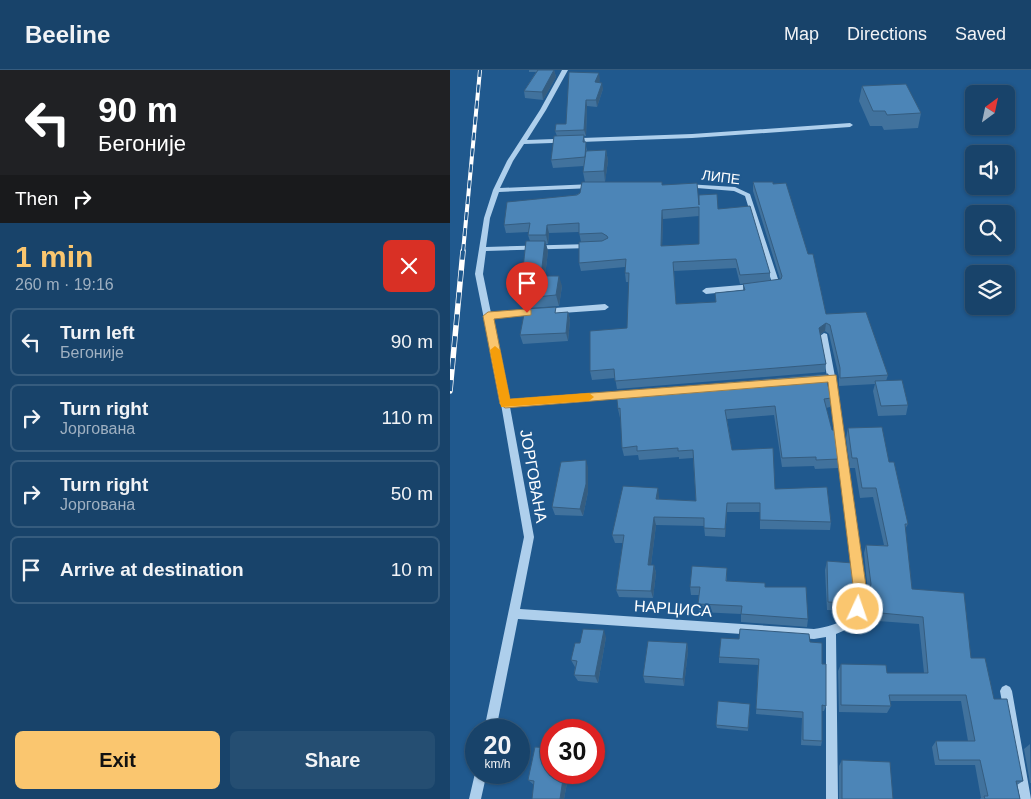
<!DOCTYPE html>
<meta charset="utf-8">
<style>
:root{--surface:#18436a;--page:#254e72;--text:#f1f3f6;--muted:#9fb0c1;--line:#365c7e;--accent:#fac66f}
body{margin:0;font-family:Helvetica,sans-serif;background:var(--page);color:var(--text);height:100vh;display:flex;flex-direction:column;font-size:19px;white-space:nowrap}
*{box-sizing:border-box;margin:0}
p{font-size:16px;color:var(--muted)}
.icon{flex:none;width:28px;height:28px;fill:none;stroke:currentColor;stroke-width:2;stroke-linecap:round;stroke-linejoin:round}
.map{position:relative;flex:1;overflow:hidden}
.side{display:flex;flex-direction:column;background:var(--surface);width:450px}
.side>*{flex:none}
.guide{background:#202124;color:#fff;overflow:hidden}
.needle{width:32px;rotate:33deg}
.buttons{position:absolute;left:515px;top:15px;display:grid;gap:10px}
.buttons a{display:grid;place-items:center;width:50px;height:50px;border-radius:8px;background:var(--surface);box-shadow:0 1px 4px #0004,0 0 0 1px var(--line);font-size:25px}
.speed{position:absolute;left:15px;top:649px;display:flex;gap:10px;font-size:25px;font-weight:700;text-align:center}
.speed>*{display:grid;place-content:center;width:65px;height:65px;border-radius:50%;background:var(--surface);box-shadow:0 1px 4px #0004,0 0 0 1px var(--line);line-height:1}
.speed small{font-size:12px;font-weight:400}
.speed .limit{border:8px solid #d22;background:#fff;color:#111}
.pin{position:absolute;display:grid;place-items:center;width:42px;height:42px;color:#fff;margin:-51px -21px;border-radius:50% 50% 50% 0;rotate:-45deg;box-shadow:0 0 5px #0007}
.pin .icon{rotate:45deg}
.me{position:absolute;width:55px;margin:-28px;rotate:3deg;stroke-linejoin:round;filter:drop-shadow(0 0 4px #0008)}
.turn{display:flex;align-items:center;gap:18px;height:105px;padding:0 15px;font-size:22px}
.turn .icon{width:65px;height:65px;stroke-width:2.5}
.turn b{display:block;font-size:35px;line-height:42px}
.then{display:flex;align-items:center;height:48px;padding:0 15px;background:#0003;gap:10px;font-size:19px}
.round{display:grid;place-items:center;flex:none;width:52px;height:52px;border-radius:8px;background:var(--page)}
.head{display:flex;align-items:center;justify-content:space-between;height:85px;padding:0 15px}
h1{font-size:30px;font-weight:800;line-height:38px;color:var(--accent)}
.cta{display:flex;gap:10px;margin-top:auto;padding:10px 15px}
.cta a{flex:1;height:58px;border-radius:8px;background:var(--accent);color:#111;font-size:20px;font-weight:800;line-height:58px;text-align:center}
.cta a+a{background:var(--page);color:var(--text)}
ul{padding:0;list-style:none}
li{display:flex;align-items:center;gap:15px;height:68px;margin:0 10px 8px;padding:0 5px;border:2px solid var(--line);border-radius:8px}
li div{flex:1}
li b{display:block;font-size:19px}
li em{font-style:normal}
header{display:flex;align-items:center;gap:30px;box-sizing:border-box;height:70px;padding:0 25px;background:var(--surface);border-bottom:1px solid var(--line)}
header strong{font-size:24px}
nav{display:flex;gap:28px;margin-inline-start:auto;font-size:18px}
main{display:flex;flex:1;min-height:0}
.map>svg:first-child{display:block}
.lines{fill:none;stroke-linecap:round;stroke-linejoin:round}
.minor{fill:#aecfec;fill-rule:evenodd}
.rail-far1-casing{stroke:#fff;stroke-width:4}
.rail-casing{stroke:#fff;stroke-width:5.5}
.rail-far1{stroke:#20598e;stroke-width:2.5;stroke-dasharray:8;stroke-linecap:butt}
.rail{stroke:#20598e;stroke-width:4;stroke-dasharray:11;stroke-linecap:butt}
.wall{fill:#41729d;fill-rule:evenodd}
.shaded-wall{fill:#355d80}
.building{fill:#4c85b7;stroke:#355d80;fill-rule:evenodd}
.route{fill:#fac66f;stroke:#a28148}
.slow{fill:#f59e0b}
.labels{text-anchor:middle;stroke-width:4;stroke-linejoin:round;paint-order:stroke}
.far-street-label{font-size:14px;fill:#fff;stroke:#20598e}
.street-label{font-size:16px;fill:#fff;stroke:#20598e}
</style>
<header>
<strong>Beeline</strong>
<nav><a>Map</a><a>Directions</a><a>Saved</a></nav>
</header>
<main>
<section class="side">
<div class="guide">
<div class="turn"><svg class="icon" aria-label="left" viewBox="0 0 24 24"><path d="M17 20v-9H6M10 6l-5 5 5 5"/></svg><div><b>90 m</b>Бегоније</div></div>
<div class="then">Then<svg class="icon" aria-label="right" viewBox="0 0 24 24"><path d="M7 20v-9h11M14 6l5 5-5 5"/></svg></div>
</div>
<div class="head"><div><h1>1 min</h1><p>260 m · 19:16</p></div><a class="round" style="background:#d93025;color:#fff"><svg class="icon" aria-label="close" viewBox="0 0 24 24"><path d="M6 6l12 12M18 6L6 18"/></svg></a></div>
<ul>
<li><svg class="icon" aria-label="left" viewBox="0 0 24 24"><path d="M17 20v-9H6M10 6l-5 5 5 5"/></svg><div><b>Turn left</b><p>Бегоније</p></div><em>90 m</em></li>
<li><svg class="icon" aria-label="right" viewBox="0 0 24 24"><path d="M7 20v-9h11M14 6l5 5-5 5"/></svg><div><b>Turn right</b><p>Јоргована</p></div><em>110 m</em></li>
<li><svg class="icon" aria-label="right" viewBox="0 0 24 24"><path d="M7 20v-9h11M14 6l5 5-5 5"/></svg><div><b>Turn right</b><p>Јоргована</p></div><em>50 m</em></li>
<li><svg class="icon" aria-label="arrive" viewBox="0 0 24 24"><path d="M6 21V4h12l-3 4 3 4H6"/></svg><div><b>Arrive at destination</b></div><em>10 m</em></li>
</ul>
<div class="cta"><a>Exit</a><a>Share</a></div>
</section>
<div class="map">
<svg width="581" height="729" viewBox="0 0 581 729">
<rect width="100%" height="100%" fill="#20598e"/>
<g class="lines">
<path class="minor" d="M112 0H118L96 40 77 70 242 64 400 53 403 55 400 57 242 68 74 74 63 91 50 118 143 114 146 116 143 118 49 122 40 148 36 177 140 174 144 176 140 178 36 181 33 204 41 243 155 234 159 237 155 240 42 248 59 330 177 321 181 324 177 327 60 337 84 467 70 539 364 559C393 554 407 548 405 516L378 312 370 266 374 263 377 264 386 312 416 522C415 543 406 557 386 564L388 729H376V567L364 569 68 549 46 660H34L74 467 51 334 25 204 34 148 43 120 57 91 90 40Z
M236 114 285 117 300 124 330 215 329 217H319L315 215 316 213H322L295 126 284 121 234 117 233 116Z
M303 214 306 215V219L256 224 252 221 256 218Z
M556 615 560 617 562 621 581 729H570L550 621 552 617Z
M26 699V702H37L31 729H19Z"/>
<defs>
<path id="rail-far1" d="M13 182 30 0"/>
<path id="rail" d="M0 321 13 181"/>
</defs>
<use href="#rail-far1" class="rail-far1-casing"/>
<use href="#rail" class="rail-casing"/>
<use href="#rail-far1" class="rail-far1"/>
<use href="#rail" class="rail"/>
</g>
<path class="wall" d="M79 0H104L106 7 93 30 75 28 74 21 86 2H79Z
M150 10 149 12 153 19 147 37 137 36 136 66H134L137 81 156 80 158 91 155 112 212 115 249 135 268 139 320 203V211L330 209 303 121V112L323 114 376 244 438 305 436 311 458 335 456 345 428 346 423 321 425 314 389 316V307L379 264 375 261 370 265 376 294 375 302 167 319 165 308 142 310 140 301 177 258 179 212H176L175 203V197L131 201 129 193 131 172 129 162 99 163 98 174H96L98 181 95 206 112 216 109 236 79 238 76 228H74L71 217 80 171 78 165V162L56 163 54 155 130 123 135 112 133 102 134 96 103 98 101 90 107 66 105 61 116 54ZM249 146V174L212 176 213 149ZM286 198 290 214 302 213 293 214V220L265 223 266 232 226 234 224 201Z
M412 16 471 43 468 58 434 60 432 56H420L409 31Z
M118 242 120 250 118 271 73 274 70 265 107 243Z
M378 307 377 312 381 328 380 337 376 338 389 389 388 398 365 399 364 396 332 397 324 345 277 349 282 380 325 419 381 452 380 460 310 459V442H277L275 467 255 466 254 456 206 455 201 495H204L206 503 203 528 169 527 166 520 173 473H165L162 465 209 426V429L246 431 243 388 229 389V387L189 390 188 385 174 386 172 378 171 348H170L168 339Z
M398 358 439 392 458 454 455 459 462 519 521 588 544 629 573 711 567 715 570 729H530L531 728 525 695H485L482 677 486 671H518L511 631H440L441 636 437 643 389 642 388 601 391 594 437 603H474L469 554 428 551V542H414L418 522 414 483 416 475H434L423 427 410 428 405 398H400L396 368Z
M138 397V422L133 446 105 445 102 437Z
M377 491 406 519 399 541 377 540 375 500Z
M277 498V511L315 517 358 549 357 557 291 552V544L249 542 248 534 249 525H241L240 517Z
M156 567 148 613 128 611 124 605 125 597 121 590 130 573Z
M289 569 360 572 372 594 376 636 374 641H372V671L371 676 351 675 352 648 306 644 308 595 269 593V587Z
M237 573 238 581 234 616 195 613 193 606Z
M300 634 298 661 267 658 266 655Z
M580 674 581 713H580L574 679Z
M392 690 443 729H389V696Z
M119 702 114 729H82L84 715 78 710Z"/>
<path class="shaded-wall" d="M104 0 106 7 93 30 92 22Z
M149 3 150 10 146 19 145 12Z
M152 13 153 19 147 37 146 30Z
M136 30 137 36 136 66 134 60Z
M156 80 158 91 155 112 154 101Z
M212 140 213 149 212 185 211 176Z
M97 155 99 163 98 174 96 165Z
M95 171 98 181 94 217 91 206Z
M109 206 112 216 109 236 106 225Z
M118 242 120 250 118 271 116 263Z
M376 253 375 261 368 266 369 258Z
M136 390 138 397V422L133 446 130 439Z
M208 418 209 426 208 438 206 429Z
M277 433V442L275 467V459Z
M204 447 206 455 200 503 198 495Z
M204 495 206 503 203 528 201 521Z
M154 560 156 567 148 613 145 606Z
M237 573 238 581 234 616 233 609Z
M114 702H119L114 729H110Z"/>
<path class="building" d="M88 0H104L92 22 74 21Z
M119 2 149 3 145 12 152 13 146 30H136L134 60 105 61 106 54H116Z
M456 14 471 43 437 45 435 41H423L412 16Z
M134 65 133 72H136L135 87 101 90 104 66Z
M156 80 154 101 133 102 136 81Z
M132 112H212V115L247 113 249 135V125L267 124 268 139 300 136 320 203 290 205 286 189 223 192 226 234 266 232 265 223 295 220 293 214 331 209 332 206 303 112H323V114L336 113 358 184H363L376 244 416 242 438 305 390 308V298L380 255 376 253 369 258 376 294 165 311 164 299 140 301V261L177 258 179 203H175L176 189 129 193V172L152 171 158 168 157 166 152 163 129 164V153L97 155 96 165H78L80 153 54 155 57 132 127 125 130 123ZM249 137V174L211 176 212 140Z
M76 171H95L91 206H109L106 225 76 228 77 220 71 217Z
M106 237 105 243 118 242 116 263 70 265 75 239Z
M378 304V307H376L381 328 374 329 382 360H385L389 389 366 390V387L332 388 325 336 275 340 282 380 323 378 325 419 377 417 381 452 310 450V433H277L275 459 254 458V448L204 447 198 495H204L201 521 166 520 174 465H162L173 416 208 418 206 429 246 431 243 380 228 381V378L187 381V376L172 378 170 338 168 339 166 321Z
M452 310 458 335 431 336 425 311Z
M432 357 439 392H444L458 454H455L462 519 514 523 521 588H535L544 629H557L573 711H566L570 729H535L534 726H538L530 690H489L486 671H525L516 625H439L441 636 391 635V594L436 595 437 603H478L473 547 431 543V534H416L421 514 416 475 438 476 426 418H412L407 388H402L398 358Z
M136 390V414L130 439 102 437 111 392Z
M377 491 403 493 406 519 401 533 378 532Z
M242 496 277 498 276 511 315 513V517H356L358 549 291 544 292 536 248 534 250 517H240Z
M133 559 154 560 145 606 124 605 127 591 121 590 125 573H130Z
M290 559 359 564 360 572 372 573V594H376V636L372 635V671L353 670V642L306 639 309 589 269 587 271 568 289 569Z
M198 571 237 573 233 609 193 606Z
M268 631 300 634 298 658 266 655Z
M85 677 101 678V702H114L110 729H82L84 711 78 710Z
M392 690 440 692 443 729H392Z"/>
<path class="route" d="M77 239 81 240V245L44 249 60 329 386 305 417 523 413 543 408 545 404 543 402 539 404 523 378 312 55 338 50 334 33 246 38 242Z"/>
<path class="slow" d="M45 276 50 280 60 329 139 323 144 327 139 331 51 337 40 280Z"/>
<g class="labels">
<g class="far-street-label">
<text transform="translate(271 107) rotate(7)" y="5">ЛИПЕ</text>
</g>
<g class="street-label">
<text transform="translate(84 406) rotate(80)" y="6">ЈОРГОВАНА</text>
<text transform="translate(223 538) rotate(4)" y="6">НАРЦИСА</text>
</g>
</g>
</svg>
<div class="buttons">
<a><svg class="needle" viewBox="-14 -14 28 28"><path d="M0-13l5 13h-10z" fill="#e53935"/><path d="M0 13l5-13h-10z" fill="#9fb0c1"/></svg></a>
<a><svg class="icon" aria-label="sound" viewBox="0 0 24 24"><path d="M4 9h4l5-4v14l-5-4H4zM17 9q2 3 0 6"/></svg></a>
<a><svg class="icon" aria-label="search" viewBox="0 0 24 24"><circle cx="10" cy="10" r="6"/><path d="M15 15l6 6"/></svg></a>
<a><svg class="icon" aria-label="layers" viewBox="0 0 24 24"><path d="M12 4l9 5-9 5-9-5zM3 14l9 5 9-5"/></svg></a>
</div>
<div class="speed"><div>20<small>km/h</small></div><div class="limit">30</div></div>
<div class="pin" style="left:77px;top:243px;background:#d93025"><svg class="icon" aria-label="arrive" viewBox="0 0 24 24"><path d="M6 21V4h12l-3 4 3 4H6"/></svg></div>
<svg class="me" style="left:408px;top:539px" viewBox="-20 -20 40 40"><circle r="17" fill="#fac66f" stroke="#fff" stroke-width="3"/><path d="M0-11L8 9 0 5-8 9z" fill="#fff"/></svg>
</div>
</main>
